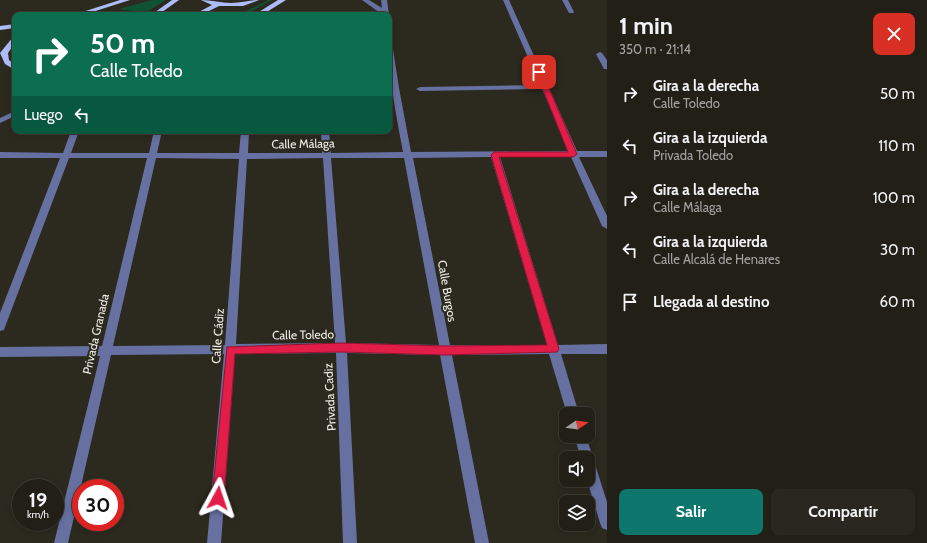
<!DOCTYPE html>
<html lang="es">
<meta charset="utf-8">
<style>
:root{--surface:#211f16;--page:#29271f;--text:#f1f3f6;--muted:#a2a2a1;--line:#3e3d35;--accent:#0f766e}
body{margin:0;font-family:Cabin,sans-serif;background:var(--page);color:var(--text);height:100vh;display:flex;flex-direction:column;font-size:15px;white-space:nowrap}
*{box-sizing:border-box;margin:0}
p{font-size:13px;color:var(--muted)}
.icon{flex:none;width:22px;height:22px;fill:none;stroke:currentColor;stroke-width:2;stroke-linecap:round;stroke-linejoin:round}
.map{position:relative;flex:1;overflow:hidden}
.panel{display:flex;flex-direction:column;background:var(--surface);width:320px}
.panel>*{flex:none}
.top-card{position:absolute;left:12px;top:12px;width:380px;height:122px;border-radius:8px;box-shadow:0 2px 6px #0003,0 0 0 1px var(--line);background:#0b6e4f;color:#fff;overflow:hidden}
.needle{width:26px;rotate:77deg}
.fabs{position:absolute;left:559px;top:407px;display:grid;gap:8px}
.fabs a{display:grid;place-items:center;width:36px;height:36px;border-radius:8px;background:var(--surface);box-shadow:0 2px 6px #0003,0 0 0 1px var(--line);font-size:20px}
.speed{position:absolute;left:12px;top:479px;display:flex;gap:8px;font-size:20px;font-weight:700;text-align:center}
.speed>*{display:grid;place-content:center;width:52px;height:52px;border-radius:50%;background:var(--surface);box-shadow:0 2px 6px #0003,0 0 0 1px var(--line);line-height:1}
.speed small{font-size:10px;font-weight:400}
.speed .limit{border:6px solid #d22;background:#fff;color:#111}
.pin{position:absolute;display:grid;place-items:center;width:34px;height:34px;color:#fff;margin:-17px;border-radius:8px;box-shadow:0 2px 6px #0006}
.me{position:absolute;width:44px;margin:-22px;rotate:5deg;stroke-linejoin:round;filter:drop-shadow(0 0 3px #0008)}
.turn{display:flex;align-items:center;gap:14px;height:84px;padding:0 12px;font-size:18px}
.turn .icon{width:52px;height:52px;stroke-width:2.5}
.turn b{display:block;font-size:28px;line-height:34px}
.then{display:flex;align-items:center;height:38px;padding:0 12px;background:#0003;gap:8px;font-size:15px}
.round{display:grid;place-items:center;flex:none;width:42px;height:42px;border-radius:8px;background:var(--page)}
.summary{display:flex;align-items:center;justify-content:space-between;height:68px;padding:0 12px}
h1{font-size:24px;font-weight:700;line-height:30px}
.cta{display:flex;gap:8px;margin-top:auto;padding:8px 12px}
.cta a{flex:1;height:46px;border-radius:8px;background:var(--accent);color:#fff;font-size:16px;font-weight:700;line-height:46px;text-align:center}
.cta a+a{background:var(--page);color:var(--text)}
ul{padding:0;list-style:none}
li{display:flex;align-items:center;gap:12px;height:52px;padding:0 12px}
li div{flex:1}
li b{display:block;font-size:15px}
li em{font-style:normal}
main{display:flex;flex:1;min-height:0}
.map>svg:first-child{display:block}
.green{fill:#105333}
.lines{fill:none;stroke-linecap:round;stroke-linejoin:round}
.path{stroke:#6a685e;stroke-width:2;stroke-dasharray:2 2;stroke-linecap:butt}
.minor{fill:#6671a2;fill-rule:evenodd}
.major{fill:#aebdf9;fill-rule:evenodd}
.route{fill:#e11d48;stroke:#92132f}
.labels{text-anchor:middle;stroke-width:4;stroke-linejoin:round;paint-order:stroke}
.street-label{font-size:12px;fill:#efede6;stroke:#2c291e}
</style>
<main>
<div class="map">
<svg width="607" height="543" viewBox="0 0 607 543">
<rect width="100%" height="100%" fill="#2c291e"/>
<path class="green" d="M152 0H166L145 13 119 9Z
M269 0H272L245 15H209L216 12 246 11Z"/>
<g class="lines">
<path class="path" d="M124 12 139 15"/>
<path class="minor" d="M362 0H369L382 8 381 0H387L389 15H383Z
M503 0H509L547 85 550 87 549 88 577 151H607V157H579L607 216V229L602 226 571 157H500L558 345 607 344V354H561L579 414H567L549 354 452 355 489 543H475L440 355 347 353 357 543H343L336 353 235 354 221 543H207L224 354 111 355 68 543H54L100 356 0 357V347L102 346 147 158H69L5 327 4 330 0 331V313L60 158H0V152L63 153 71 131H79L71 153H149L154 131H162L157 153H239L241 131H249L248 153H322L321 131H329L331 153 403 152C396 114 389 81 389 41L392 43 399 88 411 152 569 151 542 89 420 91 416 89 420 87 540 85ZM491 157 547 345H450L413 158ZM156 158 239 159 225 345 113 346ZM323 158 335 343 236 344 247 159ZM331 158H404L439 345 346 343Z
M562 0H568L574 12 573 13H569Z
M600 52 602 53 607 60V69H604L596 54Z
M15 111V116L0 123V118Z
M574 436H586L607 502V530L602 528 600 523 587 480 588 458H581Z"/>
<path class="major" d="M120 0H130L83 15H73Z
M172 0H179L158 15H151Z
M201 0C212 0 221 3 231 3 241 3 250 0 259 0L243 6H219L201 15H193L212 5Z
M278 0H286L262 15H254Z
M15 24V28L0 30V26Z
M15 36V43L8 53 9 60 15 65V70L5 64 0 53 13 37Z"/>
</g>
<path class="route" d="M539 70 542 72 577 154 573 157H499L559 349 557 352 445 355 341 352 235 354 224 498 222 503 218 504 214 503 212 498 227 347 341 343 445 346 547 345 491 155 494 152H568L536 72Z"/>
<g class="labels">
<g class="street-label">
<text transform="translate(303 144) rotate(-1)" y="4">Calle Málaga</text>
<text transform="translate(447 291) rotate(80)" y="4">Calle Burgos</text>
<text transform="translate(96 334) rotate(-77)" y="4">Privada Granada</text>
<text transform="translate(303 335) rotate(-1)" y="4">Calle Toledo</text>
<text transform="translate(218 336) rotate(-86)" y="4">Calle Cádiz</text>
<text transform="translate(330 397) rotate(-93)" y="4">Privada Cadiz</text>
</g>
</g>
</svg>
<div class="fabs">
<a><svg class="needle" viewBox="-14 -14 28 28"><path d="M0-13l5 13h-10z" fill="#e53935"/><path d="M0 13l5-13h-10z" fill="#a2a2a1"/></svg></a>
<a><svg class="icon" aria-label="sound" viewBox="0 0 24 24"><path d="M4 9h4l5-4v14l-5-4H4zM17 9q2 3 0 6"/></svg></a>
<a><svg class="icon" aria-label="layers" viewBox="0 0 24 24"><path d="M12 4l9 5-9 5-9-5zM3 14l9 5 9-5"/></svg></a>
</div>
<div class="speed"><div>19<small>km/h</small></div><div class="limit">30</div></div>
<div class="pin" style="left:539px;top:72px;background:#d93025"><svg class="icon" aria-label="arrive" viewBox="0 0 24 24"><path d="M6 21V4h12l-3 4 3 4H6"/></svg></div>
<svg class="me" style="left:218px;top:498px" viewBox="-20 -20 40 40"><path d="M0-17L14 15 0 8-14 15z" fill="#e11d48" stroke="#fff" stroke-width="4"/></svg>
<div class="top-card">
<div class="turn"><svg class="icon" aria-label="right" viewBox="0 0 24 24"><path d="M7 20v-9h11M14 6l5 5-5 5"/></svg><div><b>50 m</b>Calle Toledo</div></div>
<div class="then">Luego<svg class="icon" aria-label="left" viewBox="0 0 24 24"><path d="M17 20v-9H6M10 6l-5 5 5 5"/></svg></div>
</div>
</div>
<section class="panel">
<div class="summary"><div><h1>1 min</h1><p>350 m · 21:14</p></div><a class="round" style="background:#d93025;color:#fff"><svg class="icon" aria-label="close" viewBox="0 0 24 24"><path d="M6 6l12 12M18 6L6 18"/></svg></a></div>
<ul>
<li><svg class="icon" aria-label="right" viewBox="0 0 24 24"><path d="M7 20v-9h11M14 6l5 5-5 5"/></svg><div><b>Gira a la derecha</b><p>Calle Toledo</p></div><em>50 m</em></li>
<li><svg class="icon" aria-label="left" viewBox="0 0 24 24"><path d="M17 20v-9H6M10 6l-5 5 5 5"/></svg><div><b>Gira a la izquierda</b><p>Privada Toledo</p></div><em>110 m</em></li>
<li><svg class="icon" aria-label="right" viewBox="0 0 24 24"><path d="M7 20v-9h11M14 6l5 5-5 5"/></svg><div><b>Gira a la derecha</b><p>Calle Málaga</p></div><em>100 m</em></li>
<li><svg class="icon" aria-label="left" viewBox="0 0 24 24"><path d="M17 20v-9H6M10 6l-5 5 5 5"/></svg><div><b>Gira a la izquierda</b><p>Calle Alcalá de Henares</p></div><em>30 m</em></li>
<li><svg class="icon" aria-label="arrive" viewBox="0 0 24 24"><path d="M6 21V4h12l-3 4 3 4H6"/></svg><div><b>Llegada al destino</b></div><em>60 m</em></li>
</ul>
<div class="cta"><a>Salir</a><a>Compartir</a></div>
</section>
</main>
